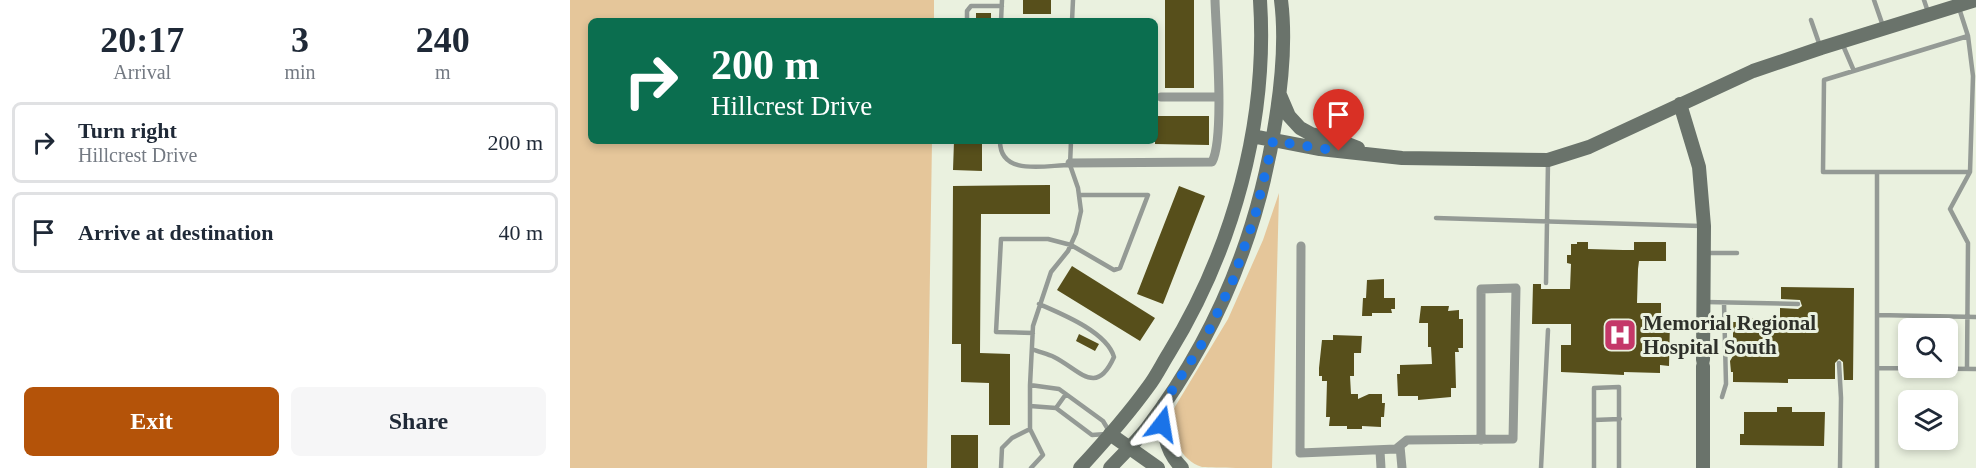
<!DOCTYPE html>
<style>
:root{--surface:#fff;--page:#f6f6f7;--text:#1f2937;--muted:#747a83;--line:#e0e1e3;--accent:#b45309}
body{margin:0;font-family:Georgia,serif;background:var(--page);color:var(--text);height:100vh;display:flex;flex-direction:column;font-size:22px;white-space:nowrap}
*{box-sizing:border-box;margin:0}
p{font-size:20px;color:var(--muted)}
.icon{flex:none;width:33px;height:33px;fill:none;stroke:currentColor;stroke-width:2;stroke-linecap:round;stroke-linejoin:round}
.map{position:relative;flex:1;overflow:hidden}
.side{display:flex;flex-direction:column;background:var(--surface);width:570px}
.side>*{flex:none}
.hud{position:absolute;left:18px;top:18px;width:570px;height:126px;border-radius:9px;box-shadow:0 3px 9px #0003;background:#0b6e4f;color:#fff;overflow:hidden}
.fabs{position:absolute;left:1328px;top:318px;display:grid;gap:12px}
.fabs a{display:grid;place-items:center;width:60px;height:60px;border-radius:9px;background:var(--surface);box-shadow:0 3px 9px #0003;font-size:30px}
.pin{position:absolute;display:grid;place-items:center;width:51px;height:51px;color:#fff;margin:-62px -26px;border-radius:50% 50% 50% 0;rotate:-45deg;box-shadow:0 0 6px #0007}
.pin .icon{rotate:45deg}
.me{position:absolute;width:66px;margin:-33px;rotate:14deg;stroke-linejoin:round;filter:drop-shadow(0 0 4px #0008)}
.turn{display:flex;align-items:center;gap:21px;height:126px;padding:0 24px;font-size:27px}
.turn .icon{width:78px;height:78px;stroke-width:2.5}
.turn b{display:block;font-size:42px;line-height:51px}
.eta{display:flex;justify-content:space-evenly;align-items:center;height:102px;text-align:center}
.eta b{font-size:36px;font-weight:800;line-height:42px}
.button{display:flex;gap:12px;margin-top:auto;padding:12px 24px}
.button a{flex:1;height:69px;border-radius:9px;background:var(--accent);color:#fff;font-size:24px;font-weight:800;line-height:69px;text-align:center}
.button a+a{background:var(--page);color:var(--text)}
ul{padding:0;list-style:none}
li{display:flex;align-items:center;gap:18px;height:81px;margin:0 12px 9px;padding:0 12px;border:3px solid var(--line);border-radius:9px}
li div{flex:1}
li b{display:block;font-size:22px}
li em{font-style:normal}
main{display:flex;flex:1;min-height:0}
.map>svg:first-child{display:block}
.green{fill:#e5c69a}
.building{fill:#574f1b}
.lines{fill:none;stroke-linecap:round;stroke-linejoin:round}
.lane{stroke:#949a95;stroke-width:4.5}
.street{stroke:#949a95;stroke-width:9}
.secondary{stroke:#6a736b;stroke-width:14}
.route{stroke:#1a73e8;stroke-width:10;stroke-dasharray:0 18}
.labels{text-anchor:middle;stroke-width:6;stroke-linejoin:round;paint-order:stroke}
.poi-label{font-size:21px;font-weight:bold;fill:#2e302a;stroke:#eaf1df;text-anchor:start}
</style>
<main>
<section class="side">
<div class="eta">
<div><b>20:17</b><p>Arrival</p></div>
<div><b>3</b><p>min</p></div>
<div><b>240</b><p>m</p></div>
</div>
<ul>
<li><svg class="icon" aria-label="right" viewBox="0 0 24 24"><path d="M7 20v-9h11M14 6l5 5-5 5"/></svg><div><b>Turn right</b><p>Hillcrest Drive</p></div><em>200 m</em></li>
<li><svg class="icon" aria-label="arrive" viewBox="0 0 24 24"><path d="M6 21V4h12l-3 4 3 4H6"/></svg><div><b>Arrive at destination</b></div><em>40 m</em></li>
</ul>
<div class="button"><a>Exit</a><a>Share</a></div>
</section>
<div class="map">
<svg width="1406" height="468" viewBox="0 0 1406 468">
<rect width="100%" height="100%" fill="#eaf1df"/>
<path class="green" d="M0 0H364V21H21V141H362L357 468H0Z
M709 193 702 468C686 468 645 468 632 467 607 459 601 432 603 410L658 319 693 240Z"/>
<path class="building" d="M453 0H481V14H453Z
M595 0H624V88H595Z
M406 13H421V21H406Z
M585 116H639V145L585 144Z
M384 141H412V171L383 170Z
M480 185V214H411L410 353 440 354V425H419V383L391 382V344H382L383 186Z
M609 186 635 196 593 304 567 294Z
M1007 242H1018V249L1053 250H1064V242H1096V261H1069L1068 269 1067 303H1091V321H1100L1099 366 1090 365V373L1054 372V375L991 372V345H1001V324H962L963 284H971V289H1000L1001 264 997 263V255H1001V244H1007Z
M502 266 585 318 570 341 487 290Z
M814 279V298H825V309H821L822 313H802V316H792L793 298H796L797 280Z
M1211 287 1284 288 1283 380H1274L1273 362 1269 359 1265 363V379H1218V383L1163 382V372H1161L1160 361 1163 356V322H1174L1176 318H1189L1192 321 1210 322V308L1228 309 1232 306 1230 300 1211 299Z
M851 306H879L878 311 889 310V319H893V348H888L889 352H885L886 388H881V397L848 400V396H828L827 374H830V365L862 364 861 347H858V323H849Z
M509 334 529 344 525 351 506 341Z
M763 335 792 336 791 353H784V376H780L781 394H788V399L799 394H812V403H815L814 417H811V427L792 426V429H777V426H759L760 417H756L757 381H752V376H749V368L752 340H763Z
M1207 407H1222V412H1255L1254 446 1170 445V434H1174V412H1207Z
M381 435H408V468H381Z"/>
<g class="lines">
<path class="lane" d="M1304 0 1313 26
M1354 0 1358 12
M1389 8 1398 36 1403 76 1400 172 1380 209 1398 243 1397 369
M1241 20 1250 46
M397 21V11L401 6H432
M431 21 432 0
M502 21 503 0
M1398 36 1254 80 1253 172H1400
M1272 43 1284 71
M430 141C430 177 476 165 500 165
M866 218 1131 226
M1136 253H1167
M976 283 978 162
M1136 302 1228 304
M1307 315 1406 317
M463 333 426 332 431 239H478L501 245 544 270 550 268 578 195H509
M462 349C469 352 478 354 484 357 510 370 526 397 544 357 537 332 492 314 469 304
M1269 363 1271 398 1270 468
M1307 368 1406 369
M460 385 489 389 533 421 539 431
M1152 397 1156 384 1154 303
M460 406 486 408 522 435 536 434
M486 408 496 394
M1024 420 1050 419
M431 468 432 448 442 438 460 429
M461 468 473 455 460 429V385L463 326 481 272 498 251 506 233 511 211 508 188 500 165 501 141
M971 468 978 330
M1024 468V388L1049 387V468
M1307 468V172"/>
<path class="street" d="M591 97H648
M500 163 642 162C655 137 646 34 645 0
M731 246 730 453 826 449 837 440 943 439 946 288 911 289V440
M830 446 832 468
M810 451 811 468"/>
<path class="secondary" d="M710 95 719 116 730 128 741 134 765 139 788 148
M1110 104 1129 167 1134 226 1133 360
M682 136 750 149 832 158 978 160 1019 147 1183 71 1251 48 1406 0
M594 404C592 428 594 450 612 468
M540 434 588 468
M510 468C534 442 557 416 578 387 586 377 592 364 599 353 663 249 698 122 690 0
M540 468C552 455 566 442 577 428 646 337 689 231 706 118 712 80 716 39 711 0
M1133 468V366"/>
</g>
<g class="lines">
<path class="route" d="M592 424 594 403 635 339 663 280 685 216 703 141 769 151"/>
</g>
<defs>
<symbol id="hospital-square" viewBox="-11 -11 22 22"><rect x="-9" y="-9" width="18" height="18" rx="4" fill="#c43869" stroke="#eaf1df"/><path d="M-5-5h3v3.5h4V-5h3V5h-3V1.5h-4V5h-3Z" fill="#fff"/></symbol>
</defs>
<g fill-rule="evenodd">
<use href="#hospital-square" x="1031" y="316" width="38" height="38"/>
</g>
<g class="labels">
<g class="poi-label">
<text x="1073" y="330">Memorial Regional<tspan x="1073" dy="24">Hospital South</tspan></text>
</g>
</g>
</svg>
<div class="fabs">
<a><svg class="icon" aria-label="search" viewBox="0 0 24 24"><circle cx="10" cy="10" r="6"/><path d="M15 15l6 6"/></svg></a>
<a><svg class="icon" aria-label="layers" viewBox="0 0 24 24"><path d="M12 4l9 5-9 5-9-5zM3 14l9 5 9-5"/></svg></a>
</div>
<div class="pin" style="left:769px;top:151px;background:#d93025"><svg class="icon" aria-label="arrive" viewBox="0 0 24 24"><path d="M6 21V4h12l-3 4 3 4H6"/></svg></div>
<svg class="me" style="left:592px;top:424px" viewBox="-20 -20 40 40"><path d="M0-17L14 15 0 8-14 15z" fill="#1a73e8" stroke="#fff" stroke-width="4"/></svg>
<div class="hud">
<div class="turn"><svg class="icon" aria-label="right" viewBox="0 0 24 24"><path d="M7 20v-9h11M14 6l5 5-5 5"/></svg><div><b>200 m</b>Hillcrest Drive</div></div>
</div>
</div>
</main>
